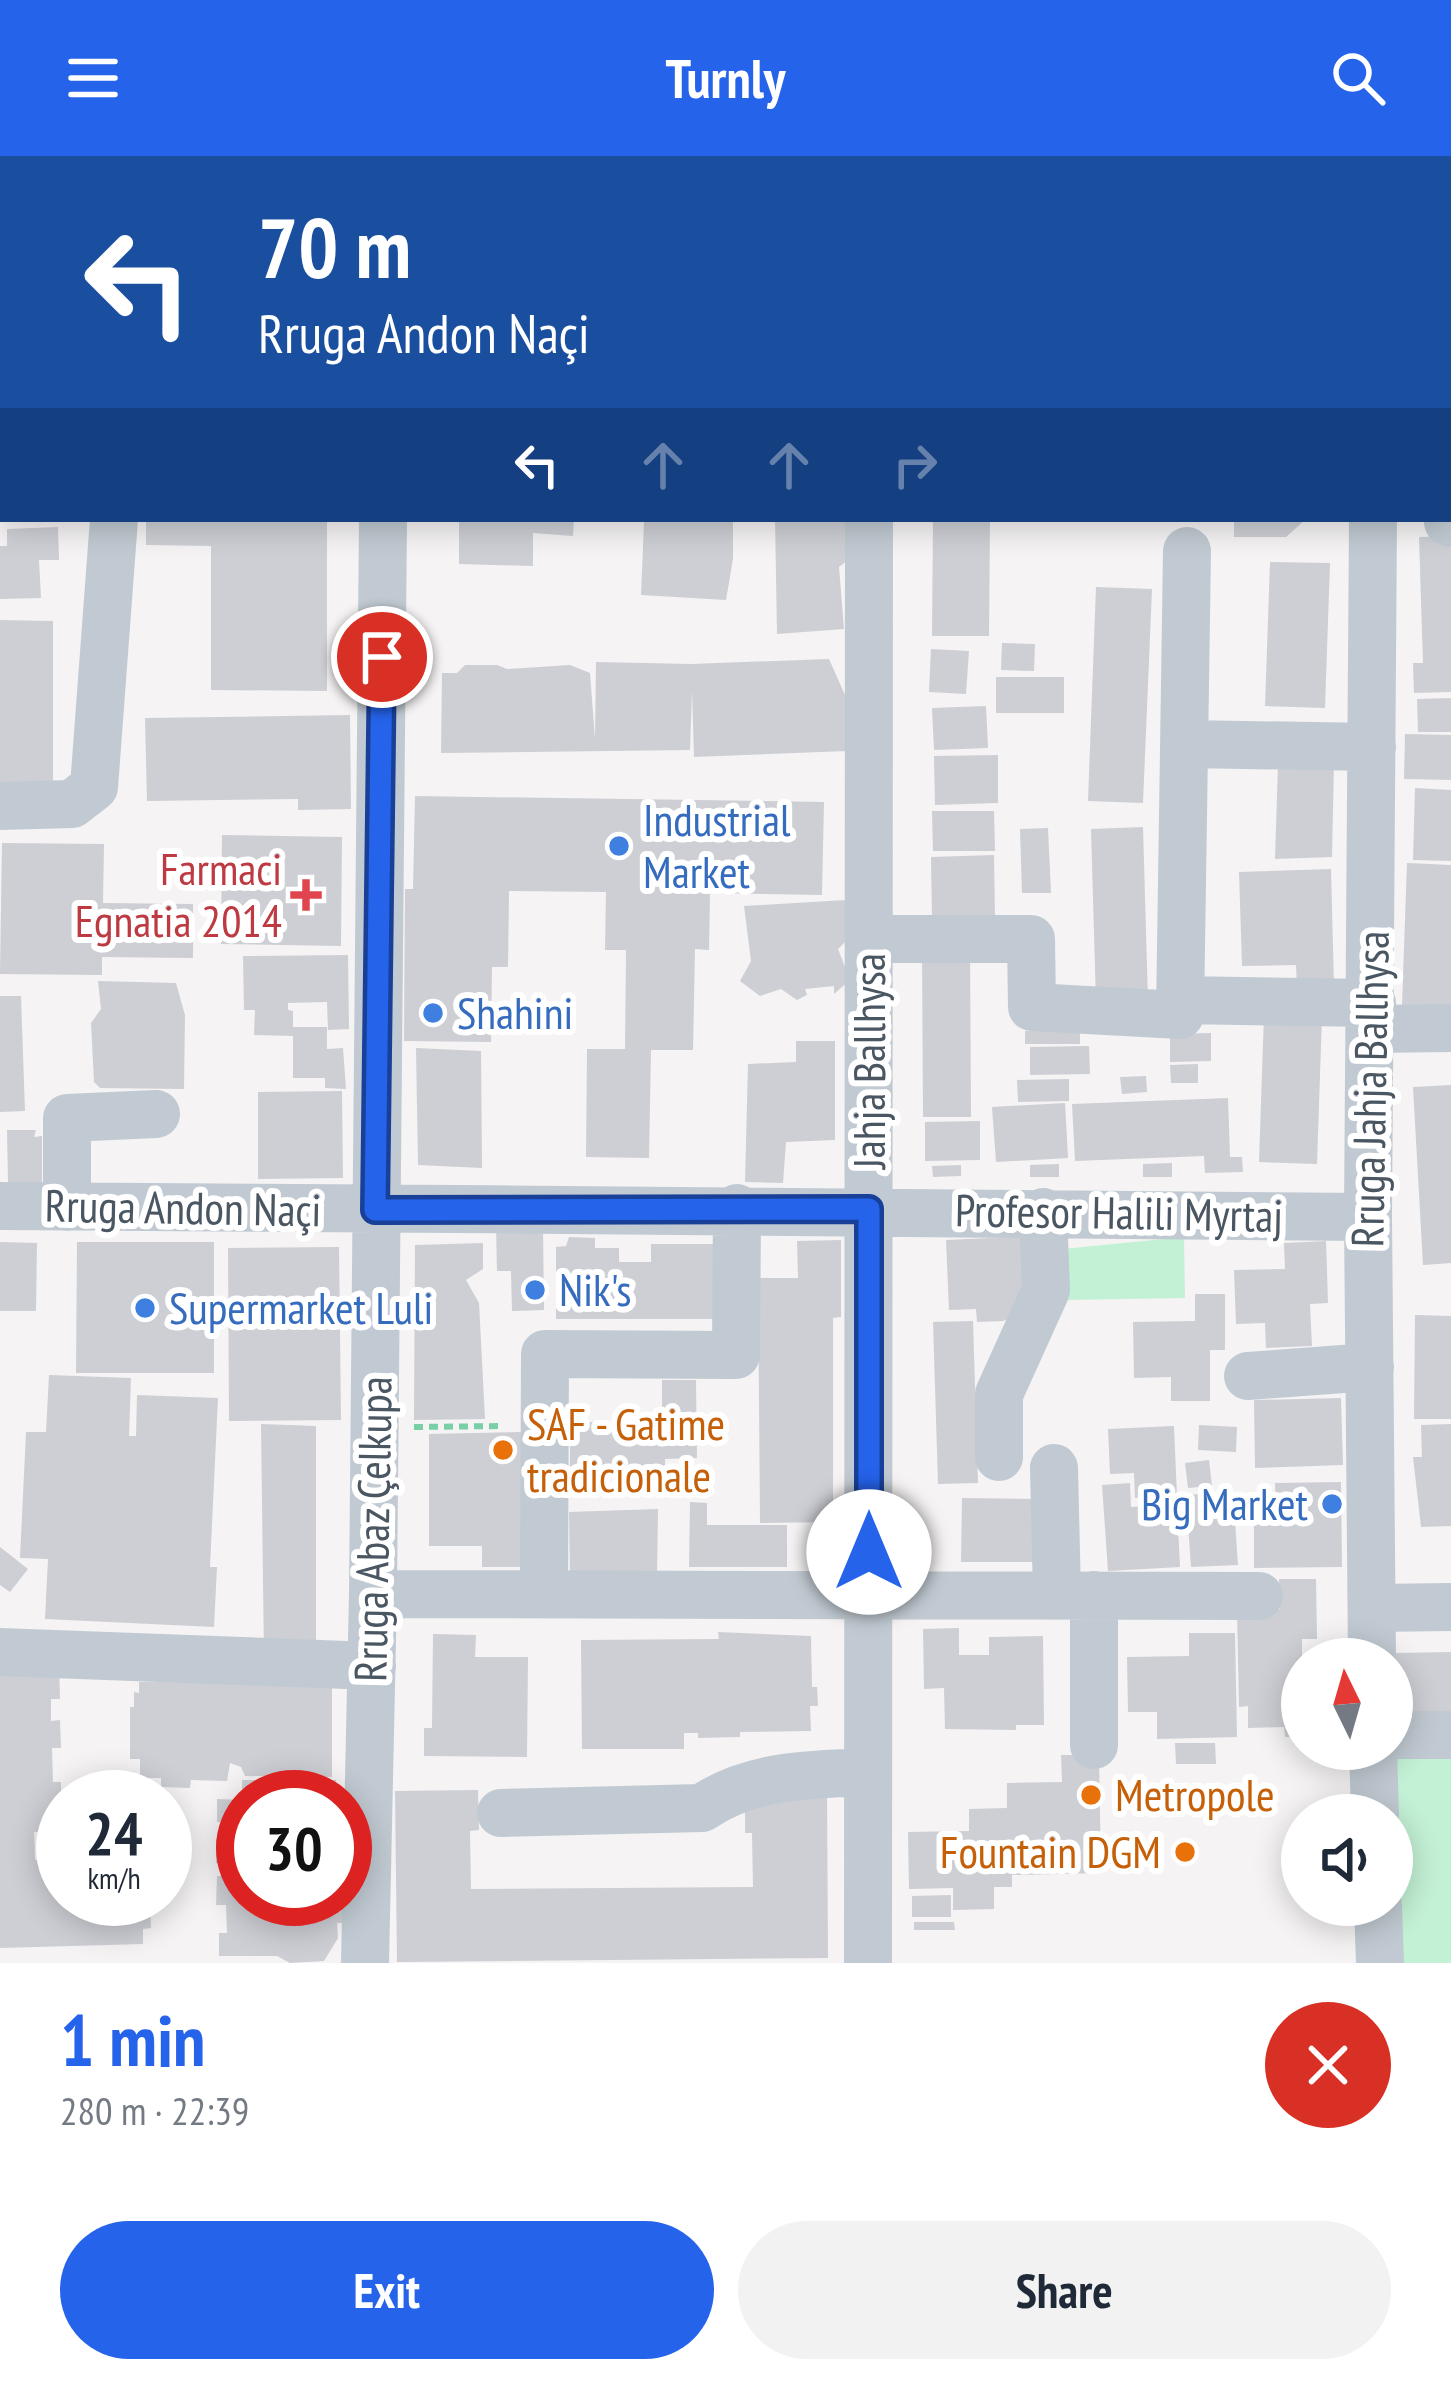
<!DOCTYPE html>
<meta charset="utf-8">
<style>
:root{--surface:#fff;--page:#f2f2f3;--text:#1f2937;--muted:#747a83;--accent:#2563eb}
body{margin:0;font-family:"PT Sans Narrow",sans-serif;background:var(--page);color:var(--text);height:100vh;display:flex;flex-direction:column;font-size:45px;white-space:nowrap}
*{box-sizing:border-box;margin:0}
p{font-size:39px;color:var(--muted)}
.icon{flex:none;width:66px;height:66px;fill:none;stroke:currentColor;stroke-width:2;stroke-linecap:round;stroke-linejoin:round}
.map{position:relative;height:1807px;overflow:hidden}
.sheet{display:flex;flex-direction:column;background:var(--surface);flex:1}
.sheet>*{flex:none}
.banner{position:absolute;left:0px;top:0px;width:1452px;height:366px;box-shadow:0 6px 30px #0003;background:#1a4fa0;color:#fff;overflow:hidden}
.needle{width:78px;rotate:355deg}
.tools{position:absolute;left:1281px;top:1482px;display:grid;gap:24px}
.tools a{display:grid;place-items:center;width:132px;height:132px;border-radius:50%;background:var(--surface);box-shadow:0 6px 30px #0003;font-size:60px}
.speed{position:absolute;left:36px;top:1614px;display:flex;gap:24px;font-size:60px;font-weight:700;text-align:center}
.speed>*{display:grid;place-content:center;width:156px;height:156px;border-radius:50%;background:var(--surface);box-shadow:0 6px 30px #0003;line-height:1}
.speed small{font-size:30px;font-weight:400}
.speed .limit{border:18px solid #d22;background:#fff;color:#111}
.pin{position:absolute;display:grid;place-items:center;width:102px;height:102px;color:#fff;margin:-51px;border:6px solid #fff;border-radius:50%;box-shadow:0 3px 12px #0007}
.me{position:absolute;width:132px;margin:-66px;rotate:0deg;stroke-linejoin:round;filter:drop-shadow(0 0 9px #0008)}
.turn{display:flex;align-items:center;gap:42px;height:252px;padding:0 60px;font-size:54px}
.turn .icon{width:156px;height:156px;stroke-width:2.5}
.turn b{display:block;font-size:84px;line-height:102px}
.lanes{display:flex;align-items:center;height:114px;padding:0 60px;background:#0003;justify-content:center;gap:60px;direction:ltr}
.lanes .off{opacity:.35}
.round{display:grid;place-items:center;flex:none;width:126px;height:126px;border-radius:63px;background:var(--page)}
.head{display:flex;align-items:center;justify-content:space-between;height:204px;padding:0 60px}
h1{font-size:72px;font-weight:700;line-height:90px;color:var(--accent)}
.button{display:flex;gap:24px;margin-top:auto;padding:24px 60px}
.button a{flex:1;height:138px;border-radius:72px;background:var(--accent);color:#fff;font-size:48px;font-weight:700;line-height:138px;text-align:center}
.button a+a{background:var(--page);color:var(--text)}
header{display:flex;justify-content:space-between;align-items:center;height:156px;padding:0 60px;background:var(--accent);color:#fff;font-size:54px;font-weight:700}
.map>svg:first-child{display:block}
.green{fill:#c3f1d5}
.building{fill:#cdcfd5}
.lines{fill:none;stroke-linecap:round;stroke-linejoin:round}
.path{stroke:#7ad0a6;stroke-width:6;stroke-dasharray:9 6;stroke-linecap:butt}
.minor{stroke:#c1cad2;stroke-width:48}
.route-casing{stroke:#184099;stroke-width:30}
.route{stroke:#2563eb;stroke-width:21}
.shop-dot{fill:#3f7fe0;stroke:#fff;stroke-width:4.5}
.health-dot{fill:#e0444e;stroke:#fff;stroke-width:4.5}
.food-dot{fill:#e8710a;stroke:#fff;stroke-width:4.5}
.labels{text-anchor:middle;stroke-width:12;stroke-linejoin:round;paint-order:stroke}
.shop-label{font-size:45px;fill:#366cbe;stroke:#fff;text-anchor:start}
.health-label{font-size:45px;fill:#be3a42;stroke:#fff;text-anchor:end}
.street-label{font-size:45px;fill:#4a5661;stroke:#fff}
.food-label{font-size:45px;fill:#c56008;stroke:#fff;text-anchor:start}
</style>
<header><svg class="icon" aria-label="menu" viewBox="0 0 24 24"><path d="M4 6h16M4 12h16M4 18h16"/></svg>Turnly<svg class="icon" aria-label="search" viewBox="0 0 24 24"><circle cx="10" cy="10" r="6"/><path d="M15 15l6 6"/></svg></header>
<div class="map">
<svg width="1451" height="1807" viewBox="0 0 1451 1807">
<rect width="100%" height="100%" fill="#f5f3f3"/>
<path class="green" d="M1184 1081 1185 1142 1065 1144 1063 1093Z
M1389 1593H1451V1807H1395Z"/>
<path class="building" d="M146 363H327V535L211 534V390L146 389Z
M459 363H574L573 380 533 377V410L459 408Z
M671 363H733V403L726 444 641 439 644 366H671Z
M775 363H845L849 403 839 411 844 473 777 478Z
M933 363H990L989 480H932Z
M1234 363H1306L1286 381H1234Z
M58 371 59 404H39L41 442 0 443V390H7V373Z
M1451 380V536L1414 537 1413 507H1423L1419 381Z
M1270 406 1330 407 1325 552 1265 550Z
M1096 431 1152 433 1143 647 1088 645Z
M0 464 53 465V639L0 638Z
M1002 487 1035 488 1034 515 1001 514Z
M931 493 969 495 966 538 929 536Z
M829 503 845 539 847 595 694 601 692 535 690 594 441 597 442 517H457L465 509H497L507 513 570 509 590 517 595 583 596 506 691 508Z
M996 521H1064V557H996Z
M1451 542V576H1418L1417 543Z
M986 550 988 592 934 594 932 552Z
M350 559 351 653 298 654V643L147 645 145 562Z
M1405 578 1451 579V624L1404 623Z
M998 599V647L935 649 934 600Z
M1334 606 1332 701 1275 703 1278 608Z
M1415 632 1451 634V705L1413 704Z
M415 640 824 646 822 739 710 737 709 794 695 793 693 894H651L649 1002 586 1001 587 893H625L626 794H605L606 736 509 735 508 811H492L491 886 404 885 405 733H413Z
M932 655H994L995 695H933Z
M1143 671 1148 845 1096 847 1091 673Z
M1048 672 1051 737H1022L1020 673Z
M222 679 342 681 341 790 221 788Z
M2 687 104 688 103 747 193 748V802L102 801V819L0 818Z
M994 699 995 762 932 763 931 701Z
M1407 707 1451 709V851L1402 849Z
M1331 713 1334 830 1297 831 1296 809 1242 810 1239 716Z
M846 744 848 783 838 793 850 824 834 838V830L805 833 807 839 797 844 781 833 760 840 740 825 751 805 744 750Z
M970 792 971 961H923L922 793Z
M348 799 349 873 328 874 327 846 288 847V854L293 855V871H327V893L343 892 346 933 325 932V922H293V880L254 879 255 854H244L243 800Z
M98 825 176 827 185 859 184 933 100 932 94 926 91 867 101 853Z
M0 840H21L25 955 0 956Z
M1264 858 1322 860 1317 1008 1259 1006Z
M1080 873V888H1025V875Z
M1211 877V905L1170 906V878Z
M796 885H835V984L786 986 783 1027 745 1026 748 908 796 906Z
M1089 890 1090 918 1030 919V891Z
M416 892 481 895 482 1012 418 1009Z
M1198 908V927H1171L1170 909Z
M1146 920 1147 936 1122 938 1120 921Z
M1069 923V945L1018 946 1017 924Z
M1451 929V1107L1423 1109 1413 931Z
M342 935 343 1022 258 1023V936Z
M1228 942 1230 1001H1242L1243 1016 1205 1017 1204 1000 1075 1005 1072 948Z
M1065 947 1068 1002 996 1006 992 951Z
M980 965V1004L925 1005V966Z
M7 974H36L34 981 42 980V1027H8Z
M1172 1007V1021H1143V1008Z
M1059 1008V1021H1030V1009Z
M961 1009V1020L933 1021 932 1010Z
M543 1070 544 1154 512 1155 511 1115H497L496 1071Z
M1033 1080 1024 1156 1003 1165 977 1166 976 1153 949 1154 946 1084Z
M569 1081 595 1082V1092H619V1106H651V1088H729L719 1163H556V1091L566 1090Z
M841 1084V1161L833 1162V1366L760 1367 758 1122H798L797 1085Z
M1326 1085 1328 1147 1310 1148 1312 1190 1266 1192 1265 1167 1236 1168 1234 1114 1285 1113 1284 1087Z
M0 1086 37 1087 36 1155H0Z
M77 1086H214V1217H76Z
M483 1087V1113L466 1124 479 1147 485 1263 414 1264 415 1089Z
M339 1091 341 1264 229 1265 228 1092Z
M1195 1138H1225V1194H1210V1245H1171V1221L1134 1222 1133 1166 1195 1165Z
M1415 1159 1451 1160V1263H1414Z
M973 1165 978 1327 938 1328 933 1166Z
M49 1219 131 1222 129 1280H136L137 1239 218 1242 210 1411H217L214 1471 45 1463 48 1403 20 1402 26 1276H46Z
M662 1224H696L697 1302 665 1303V1311L570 1312V1266H662Z
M1341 1242 1343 1309 1255 1312 1254 1244Z
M261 1268 316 1270V1502L264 1501Z
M1451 1268V1370L1421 1371 1413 1301H1422L1421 1269Z
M1199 1269 1237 1271 1236 1296 1198 1294Z
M1174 1270 1177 1340 1135 1342 1134 1317 1110 1318 1108 1273Z
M523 1276V1411H482V1390H429V1278Z
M1209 1304 1212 1330 1188 1332 1185 1307Z
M1341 1326 1342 1411 1254 1412V1358H1276L1275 1327Z
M1130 1327 1131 1351 1177 1348 1180 1411 1108 1415 1102 1329Z
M1233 1336 1238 1409 1191 1411 1186 1339Z
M962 1342 1043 1343V1406H961Z
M690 1346 707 1347V1369H787V1411H689Z
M658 1353 657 1419H570L569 1356Z
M909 1380H930V1411H909Z
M0 1391 28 1413 10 1436 0 1429Z
M1279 1423H1316L1317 1483H1302V1581H1285L1284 1571 1248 1572V1550L1239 1551 1237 1454 1280 1453Z
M959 1472V1499H989V1481L1043 1480 1044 1569H1016V1574L945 1573 944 1532 924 1533 923 1473Z
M718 1476 811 1480 812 1531H817L818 1550H810L811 1575 740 1576V1581L698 1582V1577H684V1593H582L581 1484 719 1483Z
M1189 1477H1235L1237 1581 1157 1583V1556H1128L1127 1501 1189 1500Z
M433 1478 476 1479 475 1501H528L527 1601 424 1600V1572H432Z
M1451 1496V1555H1396L1395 1497Z
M59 1511 60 1543H51V1565L60 1564 61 1592H52L53 1626H61V1651H54L53 1658H61V1675L34 1676 35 1704H51V1697H63V1743H150L151 1772 143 1773V1788L0 1792V1513Z
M139 1526 332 1527V1621L245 1620 241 1611 230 1607 227 1625 191 1624 190 1632 161 1631V1622H140V1603H130V1551H134V1536L139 1537Z
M1175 1587H1215L1216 1608H1176Z
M1061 1599H1099L1101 1717 1012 1719V1731H994V1753L953 1754V1732L909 1733 908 1676 969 1675V1653L1007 1652V1627L1062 1626Z
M242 1624H336V1641H242Z
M478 1634 479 1674 470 1675 471 1733 753 1731 752 1677H745V1635H827L828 1802 397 1806 395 1635Z
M217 1643 243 1644V1743H336V1751H345V1767H337L338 1782 324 1805 290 1807 277 1800H219V1777H227L226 1749H216L217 1720H227L226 1708 216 1707V1683H226V1666H217Z
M951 1739V1761H912V1740Z
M914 1766H954L955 1774H914Z"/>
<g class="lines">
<path class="path" d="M414 1271 502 1270"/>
<path class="minor" d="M868 0V3
M1039 0V3
M193 3V0
M387 3V0
M1372 3V0
M0 236 3 237
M1448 366 1451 367
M1187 588 1372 591
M0 650 72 648 94 631 114 363
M869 783H1031L1032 851 1180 859 1187 395
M1181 844 1372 847
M1372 873 1451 872
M0 1050C456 1054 912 1054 1368 1061
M67 1051V962L156 958
M1248 1220 1370 1211
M999 1301V1238L1046 1134 1043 1056
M1054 1312 1057 1439
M373 1438 1259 1440
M544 1438 545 1198 736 1199 737 1052
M1372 1452 1451 1451
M0 1496 372 1510
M1372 1503 1368 1061 1373 363
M1392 1579H1451
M1094 1589V1439
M1373 1593 1375 1659
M501 1657 702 1652C751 1618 810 1619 868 1616
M1378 1749 1380 1807
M365 1807 373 1438 383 363
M868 1807 869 363"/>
</g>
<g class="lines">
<defs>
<path id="route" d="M382 501 375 1054 869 1053V1396"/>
</defs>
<use href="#route" class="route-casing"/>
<use href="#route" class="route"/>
</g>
<g class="shop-dot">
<circle cx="619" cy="690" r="12"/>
<circle cx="433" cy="857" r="12"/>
<circle cx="535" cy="1134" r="12"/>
<circle cx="145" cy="1152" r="12"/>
<circle cx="1332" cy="1348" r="12"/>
</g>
<path class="health-dot" d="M300 721h12v12h12v12h-12v12h-12v-12h-12v-12h12z"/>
<g class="food-dot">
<circle cx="503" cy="1294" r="12"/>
<circle cx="1091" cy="1639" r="12"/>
<circle cx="1185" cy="1696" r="12"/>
</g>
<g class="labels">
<g class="shop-label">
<text x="643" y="680">Industrial<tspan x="643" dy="52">Market</tspan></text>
<text x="457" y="873">Shahini</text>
<text x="559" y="1150">Nik's</text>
<text x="169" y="1168">Supermarket Luli</text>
<text x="1308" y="1364" text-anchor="end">Big Market</text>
</g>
<g class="health-label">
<text x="282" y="729">Farmaci<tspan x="282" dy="52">Egnatia 2014</tspan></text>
</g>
<g class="street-label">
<text transform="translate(869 905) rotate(-90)" y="16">Jahja Ballhysa</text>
<text transform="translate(1370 933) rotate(-89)" y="16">Rruga Jahja Ballhysa</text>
<text transform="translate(183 1052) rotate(1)" y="16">Rruga Andon Naçi</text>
<text transform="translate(1119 1057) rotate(1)" y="16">Profesor Halili Myrtaj</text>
<text transform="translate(373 1373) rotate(-89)" y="16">Rruga Abaz Çelkupa</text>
</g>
<g class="food-label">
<text x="527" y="1284">SAF - Gatime<tspan x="527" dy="52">tradicionale</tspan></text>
<text x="1115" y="1655">Metropole</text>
<text x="1161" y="1712" text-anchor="end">Fountain DGM</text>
</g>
</g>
</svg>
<div class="tools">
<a><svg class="needle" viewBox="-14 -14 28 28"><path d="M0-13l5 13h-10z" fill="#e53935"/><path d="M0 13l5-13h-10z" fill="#747a83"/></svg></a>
<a><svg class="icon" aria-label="sound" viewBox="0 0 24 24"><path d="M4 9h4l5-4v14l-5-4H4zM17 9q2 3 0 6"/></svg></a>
</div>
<div class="speed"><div>24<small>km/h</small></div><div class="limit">30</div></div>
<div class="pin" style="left:382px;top:501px;background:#d93025"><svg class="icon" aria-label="arrive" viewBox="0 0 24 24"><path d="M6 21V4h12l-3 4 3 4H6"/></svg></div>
<svg class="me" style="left:869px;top:1396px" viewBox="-20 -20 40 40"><circle r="19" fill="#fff"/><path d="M0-13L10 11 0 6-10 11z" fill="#2563eb"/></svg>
<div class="banner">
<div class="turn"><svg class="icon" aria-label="left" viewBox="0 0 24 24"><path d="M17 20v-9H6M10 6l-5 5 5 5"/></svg><div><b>70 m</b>Rruga Andon Naçi</div></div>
<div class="lanes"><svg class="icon" aria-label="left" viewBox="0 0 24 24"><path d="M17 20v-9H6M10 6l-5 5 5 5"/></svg><svg class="icon off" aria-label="ahead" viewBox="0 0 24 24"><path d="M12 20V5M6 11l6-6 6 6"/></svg><svg class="icon off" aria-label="ahead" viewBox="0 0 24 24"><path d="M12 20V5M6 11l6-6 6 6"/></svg><svg class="icon off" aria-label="right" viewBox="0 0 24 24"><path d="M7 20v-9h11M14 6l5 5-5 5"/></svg></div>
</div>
</div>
<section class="sheet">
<div class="head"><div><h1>1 min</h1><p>280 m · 22:39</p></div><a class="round" style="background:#d93025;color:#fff"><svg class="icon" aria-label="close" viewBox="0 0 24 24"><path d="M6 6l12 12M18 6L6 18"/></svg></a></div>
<div class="button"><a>Exit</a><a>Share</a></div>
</section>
